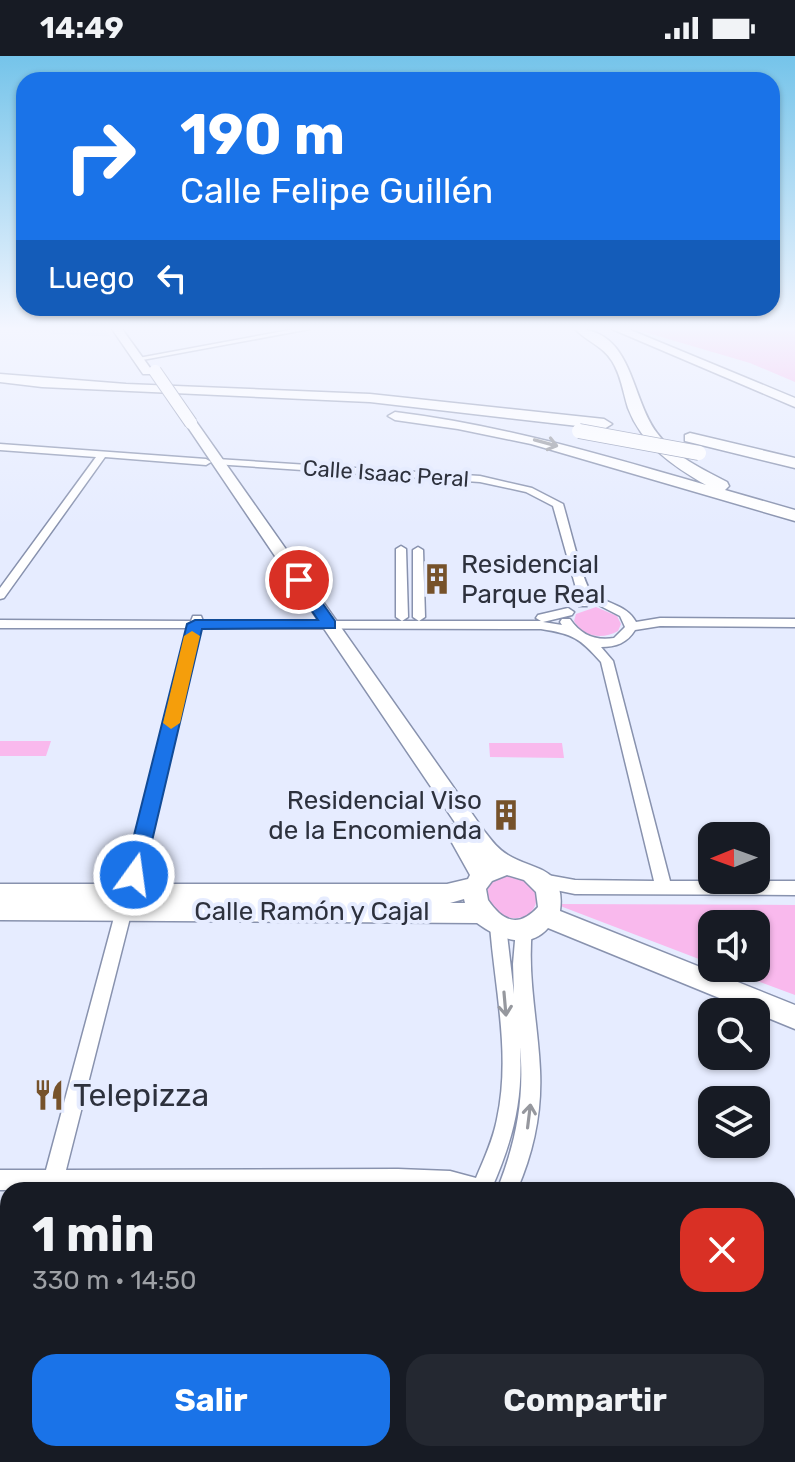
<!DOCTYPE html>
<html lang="es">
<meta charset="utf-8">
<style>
:root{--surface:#171b24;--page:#242831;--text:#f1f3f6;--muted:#9ea1a6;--accent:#1a73e8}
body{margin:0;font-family:Rubik,sans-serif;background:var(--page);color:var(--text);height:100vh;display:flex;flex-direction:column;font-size:30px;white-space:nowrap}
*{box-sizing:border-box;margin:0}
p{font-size:26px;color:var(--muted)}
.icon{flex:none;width:44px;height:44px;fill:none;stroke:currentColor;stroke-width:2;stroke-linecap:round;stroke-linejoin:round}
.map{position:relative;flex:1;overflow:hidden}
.panel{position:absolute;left:0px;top:1126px;width:796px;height:280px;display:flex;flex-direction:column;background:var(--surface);border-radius:24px 24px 0 0;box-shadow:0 2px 6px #0004}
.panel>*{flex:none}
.guide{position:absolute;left:16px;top:16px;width:764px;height:244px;border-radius:24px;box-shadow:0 2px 6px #0004;background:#1a73e8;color:#fff;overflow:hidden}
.needle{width:52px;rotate:269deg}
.fabs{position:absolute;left:698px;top:766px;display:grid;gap:16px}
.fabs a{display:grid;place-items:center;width:72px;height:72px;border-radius:16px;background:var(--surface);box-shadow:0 2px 6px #0004;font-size:40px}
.pin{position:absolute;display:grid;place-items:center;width:68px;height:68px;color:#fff;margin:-34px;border:4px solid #fff;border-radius:50%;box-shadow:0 2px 8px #0007}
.me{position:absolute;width:88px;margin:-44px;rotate:14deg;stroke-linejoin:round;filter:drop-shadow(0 0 6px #0008)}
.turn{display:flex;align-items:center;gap:28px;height:168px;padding:0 32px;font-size:36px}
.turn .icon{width:104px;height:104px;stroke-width:2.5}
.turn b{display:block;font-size:56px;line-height:68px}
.then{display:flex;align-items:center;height:76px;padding:0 32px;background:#0003;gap:16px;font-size:30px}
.round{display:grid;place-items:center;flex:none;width:84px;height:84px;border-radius:24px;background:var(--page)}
.head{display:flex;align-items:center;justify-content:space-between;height:136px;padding:0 32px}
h1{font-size:48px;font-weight:700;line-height:60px}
.button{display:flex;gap:16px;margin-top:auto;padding:16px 32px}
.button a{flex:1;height:92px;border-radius:24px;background:var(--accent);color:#fff;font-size:32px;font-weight:700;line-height:92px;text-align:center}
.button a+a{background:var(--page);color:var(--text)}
.status{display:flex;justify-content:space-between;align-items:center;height:56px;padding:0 40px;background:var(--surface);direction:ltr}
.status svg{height:22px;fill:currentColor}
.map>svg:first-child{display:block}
.built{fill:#d6e0fe}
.green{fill:#f9b9ed}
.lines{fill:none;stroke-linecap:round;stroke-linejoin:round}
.street-casing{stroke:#8892ae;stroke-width:3}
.secondary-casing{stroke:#8892ae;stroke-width:3}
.highway-casing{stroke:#8892ae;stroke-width:3}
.street{fill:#fff;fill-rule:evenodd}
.secondary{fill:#fff;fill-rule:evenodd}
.highway{fill:#fff;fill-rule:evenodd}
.secondary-bridge-casing{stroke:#8892ae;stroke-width:14;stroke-linecap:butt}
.highway-bridge-casing{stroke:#8892ae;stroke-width:16;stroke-linecap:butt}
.secondary-bridge{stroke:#fff;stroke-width:12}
.highway-bridge{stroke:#fff;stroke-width:14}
.oneway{stroke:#96989e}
.route{fill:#1a73e8;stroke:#114b97;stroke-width:2}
.slow{fill:#f59e0b}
.labels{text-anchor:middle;stroke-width:8;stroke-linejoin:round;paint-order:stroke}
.far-street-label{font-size:22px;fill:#2d313d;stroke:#e6ecff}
.poi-label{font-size:26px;fill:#2d313d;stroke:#e6ecff;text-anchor:start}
.street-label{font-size:26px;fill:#2d313d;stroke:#e6ecff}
.near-poi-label{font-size:32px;fill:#2d313d;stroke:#e6ecff;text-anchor:start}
</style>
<div class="status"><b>14:49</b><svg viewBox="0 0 49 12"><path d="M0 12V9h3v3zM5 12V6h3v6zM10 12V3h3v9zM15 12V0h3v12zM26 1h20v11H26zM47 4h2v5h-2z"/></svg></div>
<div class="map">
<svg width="795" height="1406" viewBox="0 0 795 1406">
<rect width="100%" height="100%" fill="#e6ecff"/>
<path class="built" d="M23 273H105L111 281 25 276Z"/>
<path class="green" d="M634 273H795V326L750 307Z
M596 551 617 560 621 568 618 575C602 584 583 581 574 565L576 558Z
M0 685H51L46 700H0Z
M489 687H562L564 702 490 701Z
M504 819C527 819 549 840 528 859 509 867 500 859 487 846L488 829Z
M555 848 795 849V939L723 912H756V868H712V908Z"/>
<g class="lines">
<defs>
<path id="street" d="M295 273H310L137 305 133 303Z
M0 388 206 403 211 406 206 409 105 401 4 542 0 543V532L96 401 0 394Z
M217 403 480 420 532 432 563 448C568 464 582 524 590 534 604 549 626 547 636 566L660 562 795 563V571L660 570 635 574C627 587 616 591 601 591L613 605 670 825H795V839L575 838 536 830 534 825 536 820 542 818 575 824 654 825 601 606C580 582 573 578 541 573L201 572 137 838 135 843 129 845 123 843 121 838 189 572H0V564L191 565 193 560H201L203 565H541L536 562 538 559 568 552 574 556 572 559 543 566 562 569 560 566 562 563H570C581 579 595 585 614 582L625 571 620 560 589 544 587 550H579L576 532 553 450 526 436 480 426 214 408 212 406Z
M401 490 406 493 408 561 402 565 396 561V493Z
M418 491 423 494 425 561 419 565 413 561V494Z
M124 847 130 849 132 854 66 1114 398 1113 450 1115 476 1122C484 1103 493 1084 497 1063 511 1000 495 933 490 870L492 865 498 863 504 865 506 870 514 938 513 908 516 873 518 868 524 866 530 868 532 873C527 921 538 967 540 1014 542 1056 534 1095 517 1134H497C516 1087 525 1042 520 991 523 1045 513 1084 491 1134H0V1114H46L116 854 118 849Z
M788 1374 795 1377V1404L783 1398H788Z
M298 1398H324L321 1406H295Z
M331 1398H357L354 1406H328Z"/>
<path id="secondary" d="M112 273H122L153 316 151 318H143Z
M187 364H195L485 776C492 785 498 793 508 799 534 815 566 810 560 855L795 949V973L548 872C528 895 497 882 477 867L0 864V828H447L468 823 470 819 446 776 449 770 456 768 185 367ZM507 819 524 824 536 836 538 851C519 872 503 866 488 844L486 833 492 825ZM464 843 465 847H450Z"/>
<path id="highway" d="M575 273C633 273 630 341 657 377 674 400 702 413 727 426L729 430 725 434 795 454V465L531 388 458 373 395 364 388 360 395 356C502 369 603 399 706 429 673 410 642 389 628 352 623 336 621 319 612 305 603 290 586 285 575 273Z
M612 273H628L795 342V351Z
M0 318 126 328 370 338 604 363 612 368 604 373 370 346 42 331 0 326Z
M690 377 795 402V412L685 385V379Z"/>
</defs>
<use href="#street" class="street-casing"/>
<use href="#secondary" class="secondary-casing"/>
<use href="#highway" class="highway-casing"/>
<use href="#street" class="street"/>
<use href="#secondary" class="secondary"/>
<use href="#highway" class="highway"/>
<defs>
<path id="secondary-bridge" d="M155 315 191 367"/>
<path id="highway-bridge" d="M579 375 699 397"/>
</defs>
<use href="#secondary-bridge" class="secondary-bridge-casing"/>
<use href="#highway-bridge" class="highway-bridge-casing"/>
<use href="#secondary-bridge" class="secondary-bridge"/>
<use href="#highway-bridge" class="highway-bridge"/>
</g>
<defs><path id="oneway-shaft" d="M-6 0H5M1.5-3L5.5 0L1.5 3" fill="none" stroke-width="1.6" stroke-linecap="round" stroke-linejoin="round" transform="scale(2)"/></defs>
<g class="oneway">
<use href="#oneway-shaft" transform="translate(546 387) rotate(15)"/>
<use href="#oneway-shaft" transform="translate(505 948) rotate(85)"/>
<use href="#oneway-shaft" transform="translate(529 1060) rotate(-83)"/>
</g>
<linearGradient id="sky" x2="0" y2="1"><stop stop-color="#75c4ea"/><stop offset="0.58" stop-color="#f4f6ff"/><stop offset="1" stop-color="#f4f6ff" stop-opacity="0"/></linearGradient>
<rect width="795" height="470" fill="url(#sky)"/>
<path class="route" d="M299 520 304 521 335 565V572L202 573 144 819 141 825 134 827 127 825 124 819 187 568 195 564H318L291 524Z"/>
<path class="slow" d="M192 575 200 580 180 667 171 673 163 667 184 580Z"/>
<defs>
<symbol id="building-bare" viewBox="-9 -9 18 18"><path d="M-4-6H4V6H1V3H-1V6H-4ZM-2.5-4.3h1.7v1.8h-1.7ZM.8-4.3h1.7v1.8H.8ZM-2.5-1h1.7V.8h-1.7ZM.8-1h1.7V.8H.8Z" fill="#76522b" stroke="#e6ecff" stroke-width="2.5" paint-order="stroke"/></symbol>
<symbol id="restaurant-bare" viewBox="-9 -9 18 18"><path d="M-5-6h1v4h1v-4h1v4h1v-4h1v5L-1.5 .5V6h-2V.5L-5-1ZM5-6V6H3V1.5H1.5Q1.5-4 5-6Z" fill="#76522b" stroke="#e6ecff" stroke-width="2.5" paint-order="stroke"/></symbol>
</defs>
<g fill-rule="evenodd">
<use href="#building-bare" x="415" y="501" width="44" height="44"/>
<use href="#building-bare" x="484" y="737" width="44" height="44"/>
<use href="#restaurant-bare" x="27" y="1017" width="44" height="44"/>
</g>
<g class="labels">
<g class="far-street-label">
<text transform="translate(386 417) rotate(4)" y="8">Calle Isaac Peral</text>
</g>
<g class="poi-label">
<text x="461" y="517">Residencial<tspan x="461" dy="30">Parque Real</tspan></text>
<text x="482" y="753" text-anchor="end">Residencial Viso<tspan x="482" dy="30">de la Encomienda</tspan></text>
</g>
<g class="street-label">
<text x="312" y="864">Calle Ramón y Cajal</text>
</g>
<g class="near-poi-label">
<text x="73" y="1050">Telepizza</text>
</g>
</g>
</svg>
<div class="fabs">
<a><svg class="needle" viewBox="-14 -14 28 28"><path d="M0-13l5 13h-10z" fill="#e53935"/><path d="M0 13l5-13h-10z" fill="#9ea1a6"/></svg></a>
<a><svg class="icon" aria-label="sound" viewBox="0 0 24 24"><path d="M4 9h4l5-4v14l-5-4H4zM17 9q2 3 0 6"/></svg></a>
<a><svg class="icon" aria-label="search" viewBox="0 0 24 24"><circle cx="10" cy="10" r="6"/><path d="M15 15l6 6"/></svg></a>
<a><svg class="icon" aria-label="layers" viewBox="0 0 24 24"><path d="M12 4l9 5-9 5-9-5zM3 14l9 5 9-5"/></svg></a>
</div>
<div class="pin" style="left:299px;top:524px;background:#d93025"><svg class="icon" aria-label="arrive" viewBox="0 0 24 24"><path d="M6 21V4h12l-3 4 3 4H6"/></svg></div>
<svg class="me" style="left:134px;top:819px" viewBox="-20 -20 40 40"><circle r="17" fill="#1a73e8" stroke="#fff" stroke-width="3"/><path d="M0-11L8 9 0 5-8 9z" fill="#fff"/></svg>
<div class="guide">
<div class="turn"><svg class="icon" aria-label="right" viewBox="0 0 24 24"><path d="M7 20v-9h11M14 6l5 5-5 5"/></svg><div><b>190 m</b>Calle Felipe Guillén</div></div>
<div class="then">Luego<svg class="icon" aria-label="left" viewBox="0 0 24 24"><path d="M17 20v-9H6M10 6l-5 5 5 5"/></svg></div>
</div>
<section class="panel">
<div class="head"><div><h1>1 min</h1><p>330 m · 14:50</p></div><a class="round" style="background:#d93025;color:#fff"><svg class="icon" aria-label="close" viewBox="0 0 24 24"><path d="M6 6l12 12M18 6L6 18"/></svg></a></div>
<div class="button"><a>Salir</a><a>Compartir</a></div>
</section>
</div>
